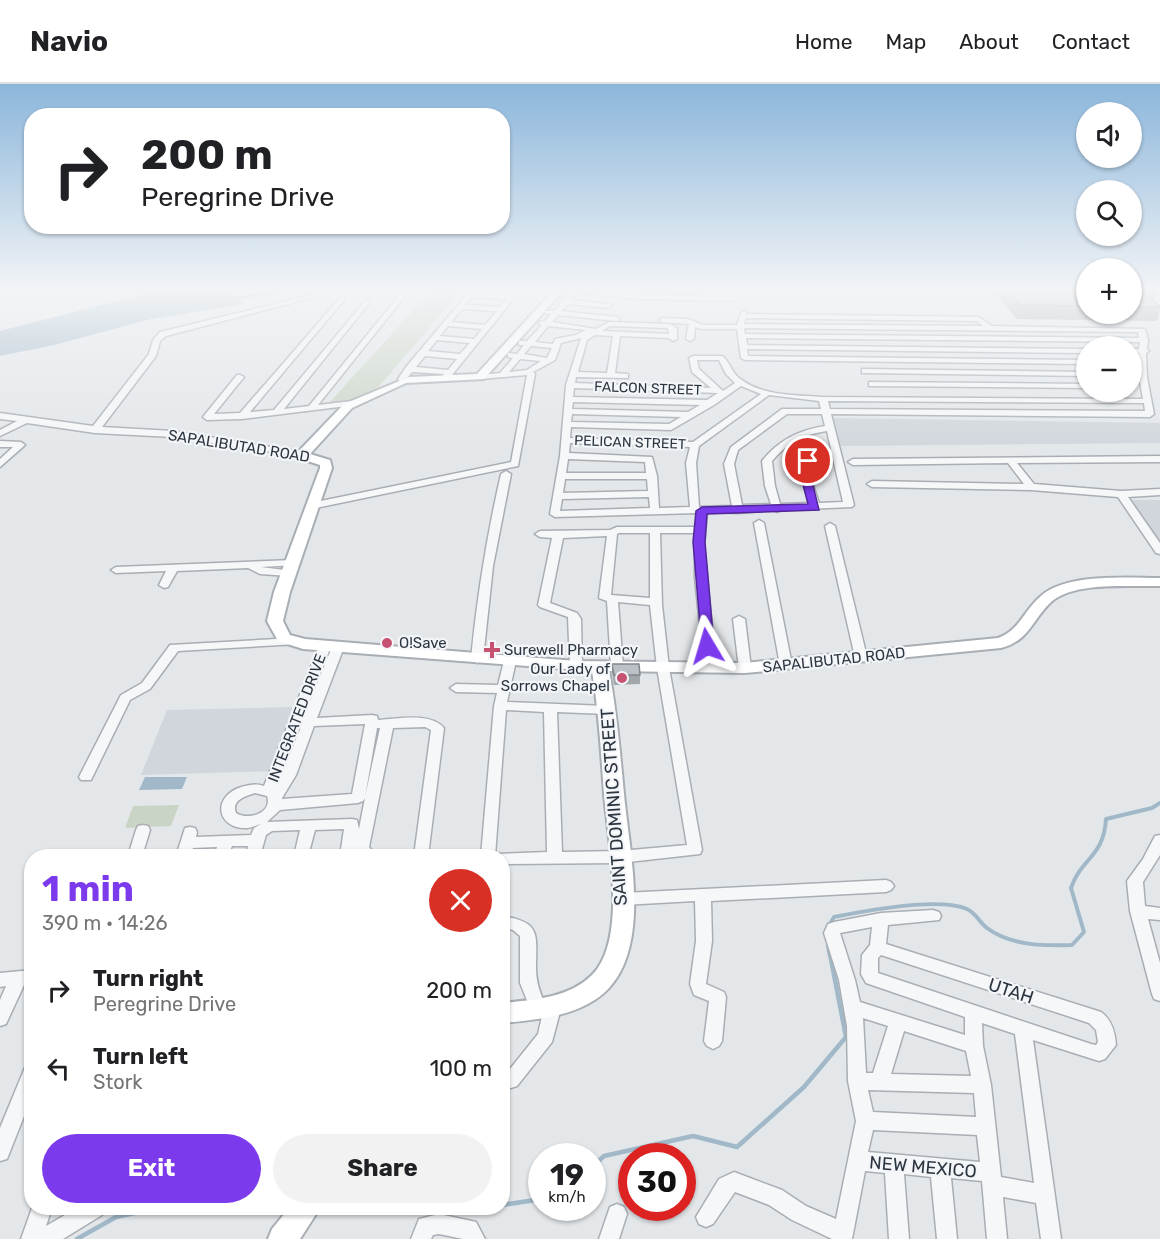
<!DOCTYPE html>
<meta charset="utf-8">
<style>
:root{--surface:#fff;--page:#f2f2f2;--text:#202124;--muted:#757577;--line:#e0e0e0;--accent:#7c3aed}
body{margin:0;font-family:Rubik,sans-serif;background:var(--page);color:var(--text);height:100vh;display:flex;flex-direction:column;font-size:22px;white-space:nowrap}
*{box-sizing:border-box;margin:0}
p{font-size:20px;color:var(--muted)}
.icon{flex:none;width:33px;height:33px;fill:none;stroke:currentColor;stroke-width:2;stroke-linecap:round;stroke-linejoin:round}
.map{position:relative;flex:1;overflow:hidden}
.drawer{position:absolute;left:24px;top:765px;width:486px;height:366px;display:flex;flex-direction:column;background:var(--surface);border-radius:24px;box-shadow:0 2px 4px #0004}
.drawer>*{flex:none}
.hud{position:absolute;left:24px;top:24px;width:486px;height:126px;border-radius:24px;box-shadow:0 2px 4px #0004;background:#fff;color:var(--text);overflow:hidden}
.controls{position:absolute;left:1076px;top:18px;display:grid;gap:12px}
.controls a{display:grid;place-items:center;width:66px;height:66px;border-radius:50%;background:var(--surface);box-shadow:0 2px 4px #0004;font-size:30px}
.speed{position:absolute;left:528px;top:1059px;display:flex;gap:12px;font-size:30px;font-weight:700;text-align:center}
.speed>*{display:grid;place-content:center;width:78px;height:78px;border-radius:50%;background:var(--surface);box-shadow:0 2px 4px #0004;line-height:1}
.speed small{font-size:15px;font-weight:400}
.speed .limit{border:9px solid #d22;background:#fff;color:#111}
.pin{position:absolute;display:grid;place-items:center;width:51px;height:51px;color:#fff;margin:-26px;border:3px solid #fff;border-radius:50%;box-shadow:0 2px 6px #0007}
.me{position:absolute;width:66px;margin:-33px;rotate:353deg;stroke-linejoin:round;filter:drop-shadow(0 0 4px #0008)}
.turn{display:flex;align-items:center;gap:21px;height:126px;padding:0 18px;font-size:27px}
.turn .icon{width:78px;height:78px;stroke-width:2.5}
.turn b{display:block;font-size:42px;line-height:51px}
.round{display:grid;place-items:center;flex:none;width:63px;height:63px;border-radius:32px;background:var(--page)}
.headline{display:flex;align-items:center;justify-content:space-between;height:102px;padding:0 18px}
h1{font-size:36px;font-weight:700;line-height:45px;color:var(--accent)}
.action{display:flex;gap:12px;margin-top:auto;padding:12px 18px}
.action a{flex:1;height:69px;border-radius:36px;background:var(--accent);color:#fff;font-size:24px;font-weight:700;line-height:69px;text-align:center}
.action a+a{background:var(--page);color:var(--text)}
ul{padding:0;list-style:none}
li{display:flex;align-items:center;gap:18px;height:78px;padding:0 18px}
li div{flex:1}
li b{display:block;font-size:22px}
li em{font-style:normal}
header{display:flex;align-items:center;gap:36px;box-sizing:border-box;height:84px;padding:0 30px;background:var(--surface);border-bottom:2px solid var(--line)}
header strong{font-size:28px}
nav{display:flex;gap:33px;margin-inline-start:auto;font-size:21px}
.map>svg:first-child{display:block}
.built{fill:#d1d6dc}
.green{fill:#cad4c5}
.water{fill:#a1b8c8}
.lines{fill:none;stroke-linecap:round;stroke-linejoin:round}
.stream-far1{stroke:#a1b8c8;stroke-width:4}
.stream{stroke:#a1b8c8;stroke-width:4.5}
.river{fill:#a1b8c8;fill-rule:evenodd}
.street-casing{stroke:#a8aeb4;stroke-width:3}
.secondary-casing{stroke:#a8aeb4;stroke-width:4}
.street{fill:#f6f7f9;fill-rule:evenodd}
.secondary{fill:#fff;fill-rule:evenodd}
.wall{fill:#a1a6ab}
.building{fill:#bbc1c7;stroke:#83878b;stroke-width:1.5}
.route{fill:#7c3aed;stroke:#51269a;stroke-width:1.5}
.poi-dot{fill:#c65171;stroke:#f3f5f8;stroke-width:2}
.labels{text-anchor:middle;stroke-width:4.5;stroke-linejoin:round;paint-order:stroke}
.far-street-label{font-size:14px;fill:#2c3641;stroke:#f3f5f8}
.street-label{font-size:15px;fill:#2c3641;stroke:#f3f5f8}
.poi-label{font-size:15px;fill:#2c3641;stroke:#f3f5f8;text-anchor:start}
.near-street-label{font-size:18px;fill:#2c3641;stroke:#f3f5f8}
</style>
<header>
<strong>Navio</strong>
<nav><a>Home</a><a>Map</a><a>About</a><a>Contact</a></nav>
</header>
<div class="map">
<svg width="1160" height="1155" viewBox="0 0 1160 1155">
<rect width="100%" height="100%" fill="#e3e7ea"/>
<path class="built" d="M833 334 1160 339V359L841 362Z
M1128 416H1160V462Z
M293 623 276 687 141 691 167 626Z"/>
<path class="green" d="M431 207H461L375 307 350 318 328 320Z
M179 721 171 742 125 744 133 722Z"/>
<path class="water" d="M156 207H228L244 220 151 235 54 261 0 272V247Z
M145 693H187L182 705 139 706Z"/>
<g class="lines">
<path class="stream-far1" d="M825 849 834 833C864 827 940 813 967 825 976 829 980 839 987 844 1011 862 1044 862 1072 861L1084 848 1071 804C1081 774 1104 773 1106 735L1152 724 1160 719
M828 862 830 872"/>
<path class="stream" d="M592 1083 604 1072 693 1052 737 1063 804 1003 846 953 830 870
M502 1121 542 1115
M77 1155 116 1133 157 1124"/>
<path class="river" d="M269 207H291L216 220 211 217Z"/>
<defs>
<path id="street" d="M328 207H338L166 252 160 257 156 272 102 343 173 347 302 368 305 369V373L173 353 95 349 27 339 0 352V346L17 337 0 335V329L93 342 149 270 153 256 160 248Z
M403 207H409L318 321 352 317H355V321L242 335 207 336 203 333 237 291H240L244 293 214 330 240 329 340 214H344V216L250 328 274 326 366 216H370V218L284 325 309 322Z
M470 207H476L475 209 510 211 514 207H520L448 296 441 294 444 290 412 288 405 297H399L398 295 406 283ZM472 213 507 215 500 223 465 221ZM462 225 497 227 485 241 451 238ZM448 242 482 245 474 255 440 252ZM437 256 470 259 460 270 428 267ZM425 272 457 275 448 286 416 283Z
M568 207 640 211 733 213 736 207H742L739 215 736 217 640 215 576 209 571 216 609 220 612 222 609 224 568 220 561 227 617 233 620 235 617 237 558 231 552 238 596 245 609 238 670 240 677 244V255L673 257 669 254 620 252 615 289 628 290V294L576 293 575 299 711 304 692 288 689 274 693 272H722C730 277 731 288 739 294 761 312 796 311 823 313L1143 315 1138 287 1139 269H1131V265H1139L1140 258 746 254 747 261 1086 265V269L747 265 748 272 1086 276V280L745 276 741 274 737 245H702L695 243 694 255 690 257 686 255 689 240 662 238 659 236 662 234 688 235 703 241H737L741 229 744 227 747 230 979 233 992 242 1145 245 1148 256 1147 265 1149 267 1146 269 1147 293 1154 330 1150 333 831 330 854 421 852 423 781 426 777 428 773 426 738 429 707 428 704 463 716 584 714 587 710 588 704 584 695 493V449H660L662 521 669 584 702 766 700 770 620 779 502 780V772H495L497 770 547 768 544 628 506 626 495 772H481L494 622 497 609 456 608 450 604 456 600 498 601 504 577 510 573 516 577 507 618 607 622 613 626 607 630 557 628 562 768 620 767 687 761 657 584 650 521 618 518 623 583 621 586H613L611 583 607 517 599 514 607 452 563 454 550 519 577 529 581 535 582 582 580 585H572L570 582 568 533 540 523 538 521 552 454 540 453 535 450 540 447 610 446 617 443H696L697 429 555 433 550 430 560 372 566 301 581 254 561 259 555 276 533 288 535 290 518 382 311 425 306 422 311 419 511 378 527 291 480 295 476 293 480 291 500 289 513 274 508 273V269L517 270 524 261H519V257H527L542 241 539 240V238L545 237 551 230 545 229V227H554L561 219 557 217 564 215 570 209ZM746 234 977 237 983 242 744 240ZM548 242 586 246 576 251 555 255 553 260 535 258ZM610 242 668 244 669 250 602 247ZM744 244 1138 248 1139 254 745 250ZM595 251 613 252 607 289 578 288 587 256ZM531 262 552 264 547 274 524 270ZM520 275 541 277 527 286 509 288ZM697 276H719L726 290 735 299 723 307 699 285ZM741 302 761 310 693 358 570 354 571 343 671 346 714 321ZM574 304 718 309 707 316 573 313ZM769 311 819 317 821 325H782L731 363 724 380 732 422 699 423 696 379 699 362ZM828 317 1144 319 1145 327 830 325ZM573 318 700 321 688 328 572 325ZM572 330 681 333 669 340 571 338ZM787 330H822L825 342C799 346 779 356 762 377L765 402 771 420 742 421 734 380 738 366ZM827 347 831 365C794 370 801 391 809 419L780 420 775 402 772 377C786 360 804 350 827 347ZM570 359 690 363 686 379 690 423 659 424 657 392 652 373 569 369ZM832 370 843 418 819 419C812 398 801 374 832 370ZM568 375 645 378 646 389H566ZM565 395H647L648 407 563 409ZM649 413 650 424 560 427 562 415ZM619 449H650V514L611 511 617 450Z
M862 285 1086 288V292L865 289H862Z
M869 298 1086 300V304L872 302H869Z
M0 357 21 358 25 361 0 383V375L13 363H0Z
M1160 372V378L1017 379 1034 400 1121 407 1160 405V411L1128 413 1160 459V470L1156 469 1118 413 1031 406 872 403 867 400 872 397 1024 400 1008 379 853 381 848 378 853 375Z
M506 387 511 390 493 482 483 575 477 579 471 575C477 513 487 451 501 390Z
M759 436 764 439 792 581 786 585 780 581 754 439Z
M830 439 835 442 867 573 861 577 855 573 825 442Z
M293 476 298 479 297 481 261 483 293 487 294 489 289 492 260 490 248 484 177 487 168 503 164 504 159 501 166 487 116 489 111 486 116 483Z
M739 532 745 535 751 584 745 588 739 584 733 535Z
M294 554 300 558 298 560 178 567 150 605 130 616 91 696H81L79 693 121 611 142 599 170 561Z
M325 558 331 562 303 634 332 563 338 559 344 563 317 634 372 631 377 632 378 636C398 635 430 628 444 644L428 772H414L431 646 425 643 393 644 369 763 377 772H358L355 765 354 772H340L344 745 315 746 308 772H294L300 746 272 747 266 751 260 772H246L248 762H232L228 772H214L217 763 193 764 190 772H176L185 744 190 743 195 744 197 748 196 753 251 751 254 744 261 740C257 741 252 744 247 744 217 745 211 713 241 703 250 701 255 699 264 702L319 562ZM365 640 352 710 282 715V714L296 691 314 642ZM300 643H301L282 691ZM377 644H380L365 713ZM255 709 267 712C273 729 248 737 236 729 231 716 246 712 255 709ZM365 714 359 745 357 736 352 735 267 738 280 726 358 719 363 717Z
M143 741 148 742 150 746 142 772H128L136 746 138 742Z
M1160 751V771L1143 798 1145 822 1160 824V836L1148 835 1160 879V917L1154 915 1152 910 1130 827 1127 797 1143 775 1155 752Z
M886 796 891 798 894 802 891 806 886 808 711 817 712 857 706 900 724 908 726 913 722 957 719 962 713 965 707 962 704 957 709 917 694 911 690 900 696 857 695 817 623 821 618 819 615 815 618 811 623 809Z
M933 826 939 828 941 832 939 836 888 841 886 860 1101 928C1112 936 1115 948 1116 961L1105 975 1099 977 1033 956 1061 1155H1041L1036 1119 1003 1113 1007 1155H987L982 1097 951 1094 957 1155H937L931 1093 904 1090 909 1155H889L885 1089 865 1087 852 1155H832L792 1136 769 1121 735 1108 713 1140 706 1143 699 1140 696 1133 719 1095 734 1088 782 1106 806 1122 836 1135 856 1037 848 997 847 942 839 896 824 849 828 840 834 838 881 829ZM872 843 870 861 862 871 861 890 866 899 965 933V951L860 918 855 896 840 849ZM881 871 1089 939 1096 946 1098 958 1096 961 1091 960 878 889V874ZM863 934 888 942 873 989H866ZM982 939 1015 950 1034 1099 1001 1093 991 1001 983 962ZM904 947 966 967 971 992 891 990ZM868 1006 974 1009 976 1033 873 1028ZM873 1046 977 1051 980 1078 868 1068Z
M502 832C542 838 536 851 536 884 536 898 540 909 545 920L552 917 558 919 561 924 552 958 517 1002 511 1004 505 1002 502 995 538 950 542 932 533 931 520 899V852L513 846 502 844Z
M32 886V900L24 901 6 940 0 942V916L6 902 0 903V889Z
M32 979V1012L7 1075 0 1077V1044L26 981Z
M617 1120 624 1123 627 1130 619 1155H599L610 1123Z
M32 1124H52L46 1142 77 1124H105L102 1131 63 1155H21Z
M439 1130 476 1138 485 1155H463L439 1150 433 1151 431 1155H411L419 1135Z"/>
<path id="secondary" d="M553 207H563L484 295 406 299 352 324 310 370 330 376 332 384 290 508 283 537 290 551 305 555 576 577 745 579 998 554C1020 546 1024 526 1041 512 1067 489 1127 494 1160 494V502C1130 503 1075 497 1051 518 1032 536 1029 557 1001 564L745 589 609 587C617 628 620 669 624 710 629 766 651 858 609 904 583 932 537 936 502 939V919C533 916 569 914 592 891 628 855 608 756 604 710 601 669 599 628 592 587L303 565 278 557 267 537 274 508 320 384V381L298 374V368L344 320 409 293 477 290Z
M289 1124H320L300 1155H268L272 1145Z"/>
</defs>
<use href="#street" class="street-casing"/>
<use href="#secondary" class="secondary-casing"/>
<use href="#street" class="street"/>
<use href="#secondary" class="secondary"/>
</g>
<path class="wall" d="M993 207H1086V230H1131V207H1157L1154 216 1160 222V226L1157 237 1017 235Z
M612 580 640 591V600L614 601 612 589Z"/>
<path class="building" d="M1008 207H1086V222L1021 221Z
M1131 207H1157H1143L1160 223H1131Z
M612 580H639L640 591H614Z"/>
<linearGradient id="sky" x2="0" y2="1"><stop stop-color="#8bb6db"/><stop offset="0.56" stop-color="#f2f4f6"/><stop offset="1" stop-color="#f2f4f6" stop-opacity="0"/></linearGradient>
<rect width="1160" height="368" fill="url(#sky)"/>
<path class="route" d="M808 374 813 377 810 389 819 426 707 430 705 458 714 562 707 567 702 565 693 458 696 427 702 423 808 420 800 389 803 377Z"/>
<g class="poi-dot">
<circle cx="387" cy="559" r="6"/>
<path d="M489 557h6v6h6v6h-6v6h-6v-6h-6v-6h6z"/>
<circle cx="622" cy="594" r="6"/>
</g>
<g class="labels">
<g class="far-street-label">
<text transform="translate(648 304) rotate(2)" y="5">FALCON STREET</text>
<text transform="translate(630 358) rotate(2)" y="5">PELICAN STREET</text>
</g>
<g class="street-label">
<text transform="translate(239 362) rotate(9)" y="5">SAPALIBUTAD ROAD</text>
<text transform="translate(834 576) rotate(-6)" y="5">SAPALIBUTAD ROAD</text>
<text transform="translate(297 634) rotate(-69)" y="5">INTEGRATED DRIVE</text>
</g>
<g class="poi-label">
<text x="399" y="564">O!Save</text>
<text x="504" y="571">Surewell Pharmacy</text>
<text x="610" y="590" text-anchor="end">Our Lady of<tspan x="610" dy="17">Sorrows Chapel</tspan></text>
</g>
<g class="near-street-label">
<text transform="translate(614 723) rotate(-94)" y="6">SAINT DOMINIC STREET</text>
<text transform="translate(1011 907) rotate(18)" y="6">UTAH</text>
<text transform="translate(923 1083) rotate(5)" y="6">NEW MEXICO</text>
</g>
</g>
</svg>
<div class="controls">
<a><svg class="icon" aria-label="sound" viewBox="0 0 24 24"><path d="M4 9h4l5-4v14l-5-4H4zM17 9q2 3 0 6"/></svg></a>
<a><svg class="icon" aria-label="search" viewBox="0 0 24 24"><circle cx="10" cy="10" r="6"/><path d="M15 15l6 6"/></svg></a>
<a>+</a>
<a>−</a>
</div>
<div class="speed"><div>19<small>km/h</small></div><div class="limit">30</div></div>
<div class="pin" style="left:808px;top:377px;background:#d93025"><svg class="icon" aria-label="arrive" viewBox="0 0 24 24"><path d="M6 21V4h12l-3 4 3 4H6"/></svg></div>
<svg class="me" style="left:707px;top:562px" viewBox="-20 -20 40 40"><path d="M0-17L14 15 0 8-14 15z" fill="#7c3aed" stroke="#fff" stroke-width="4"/></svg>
<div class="hud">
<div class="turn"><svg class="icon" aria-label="right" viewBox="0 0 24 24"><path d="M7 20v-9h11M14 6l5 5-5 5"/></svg><div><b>200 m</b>Peregrine Drive</div></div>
</div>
<section class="drawer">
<div class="headline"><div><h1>1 min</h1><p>390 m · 14:26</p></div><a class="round" style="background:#d93025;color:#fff"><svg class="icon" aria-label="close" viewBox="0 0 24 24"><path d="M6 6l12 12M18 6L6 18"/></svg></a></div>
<ul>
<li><svg class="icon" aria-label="right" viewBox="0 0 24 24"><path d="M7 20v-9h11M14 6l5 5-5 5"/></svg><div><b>Turn right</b><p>Peregrine Drive</p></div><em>200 m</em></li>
<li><svg class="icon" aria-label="left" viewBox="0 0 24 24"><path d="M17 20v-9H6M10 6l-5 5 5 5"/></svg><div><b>Turn left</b><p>Stork</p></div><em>100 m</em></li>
</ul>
<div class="action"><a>Exit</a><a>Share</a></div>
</section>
</div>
